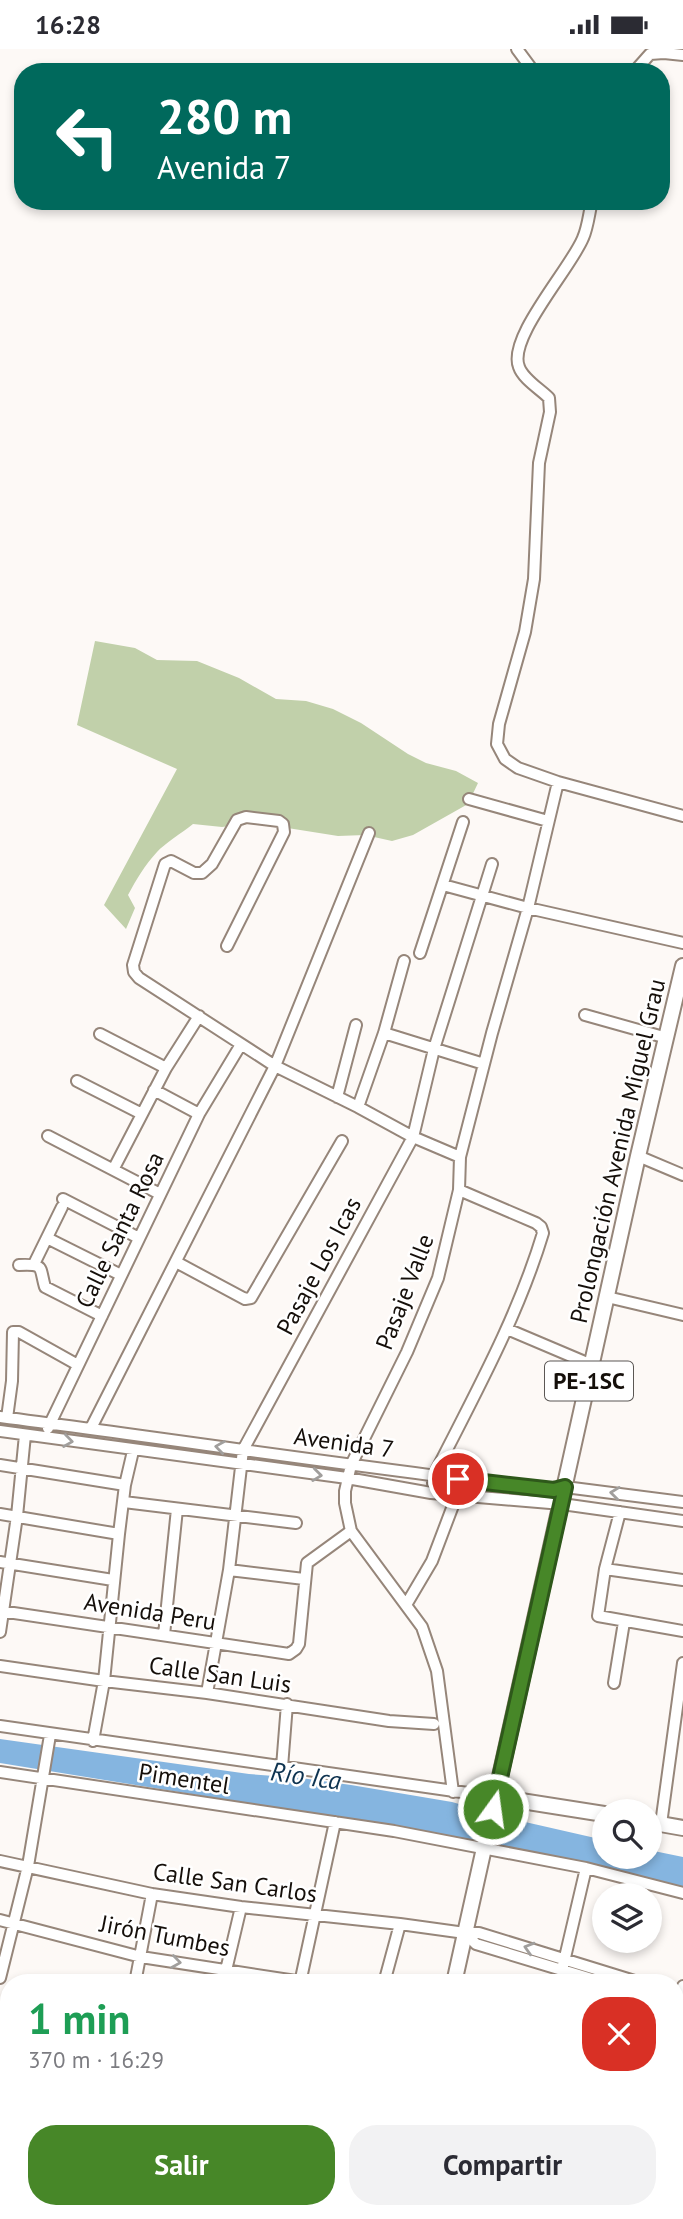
<!DOCTYPE html>
<html lang="es">
<meta charset="utf-8">
<style>
:root{--surface:#fff;--page:#f2f2f3;--text:#2b2b33;--muted:#7c7c81;--accent:#478728}
body{margin:0;font-family:"PT Sans",sans-serif;background:var(--page);color:var(--text);height:100vh;display:flex;flex-direction:column;font-size:26px;white-space:nowrap}
*{box-sizing:border-box;margin:0}
p{font-size:23px;color:var(--muted)}
.icon{flex:none;width:38px;height:38px;fill:none;stroke:currentColor;stroke-width:2;stroke-linecap:round;stroke-linejoin:round}
.map{position:relative;flex:1;overflow:hidden}
.drawer{position:absolute;left:0px;top:1925px;width:684px;height:245px;display:flex;flex-direction:column;background:var(--surface);border-radius:28px 28px 0 0;box-shadow:0 4px 10px #0003}
.drawer>*{flex:none}
.guide{position:absolute;left:14px;top:14px;width:656px;height:147px;border-radius:28px;box-shadow:0 4px 10px #0003;background:#00695c;color:#fff;overflow:hidden}
.controls{position:absolute;left:592px;top:1750px;display:grid;gap:14px}
.controls a{display:grid;place-items:center;width:70px;height:70px;border-radius:50%;background:var(--surface);box-shadow:0 4px 10px #0003;font-size:35px}
.pin{position:absolute;display:grid;place-items:center;width:60px;height:60px;color:#fff;margin:-30px;border:4px solid #fff;border-radius:50%;box-shadow:0 2px 7px #0007}
.me{position:absolute;width:77px;margin:-38px;rotate:14deg;stroke-linejoin:round;filter:drop-shadow(0 0 5px #0008)}
.turn{display:flex;align-items:center;gap:24px;height:147px;padding:0 28px;font-size:32px}
.turn .icon{width:91px;height:91px;stroke-width:2.5}
.turn b{display:block;font-size:49px;line-height:60px}
.round{display:grid;place-items:center;flex:none;width:74px;height:74px;border-radius:28px;background:var(--page)}
.summary{display:flex;align-items:center;justify-content:space-between;height:119px;padding:0 28px}
h1{font-size:42px;font-weight:800;line-height:52px;color:#1e9e55}
.button{display:flex;gap:14px;margin-top:auto;padding:14px 28px}
.button a{flex:1;height:80px;border-radius:28px;background:var(--accent);color:#fff;font-size:28px;font-weight:800;line-height:80px;text-align:center}
.button a+a{background:var(--page);color:var(--text)}
.status{display:flex;justify-content:space-between;align-items:center;height:49px;padding:0 35px;background:var(--surface);direction:ltr}
.status svg{height:19px;fill:currentColor}
.map>svg:first-child{display:block}
.green{fill:#c1d0aa}
.water{fill:#85b5e0}
.lines{fill:none;stroke-linecap:round;stroke-linejoin:round}
.minor-casing{stroke:#96867a;stroke-width:14}
.major-casing{stroke:#96867a;stroke-width:18}
.minor{stroke:#fff;stroke-width:10}
.major{stroke:#fff;stroke-width:14}
.oneway{stroke:#a19f9d}
.route-casing{stroke:#2e581a;stroke-width:18}
.route{stroke:#478728;stroke-width:12}
.labels{text-anchor:middle;stroke-width:5;stroke-linejoin:round;paint-order:stroke}
.shield{fill:#fff;stroke:#5b5754;stroke-width:2}
.shield-label{font-size:23px;font-weight:bold;fill:#150f0a}
.street-label{font-size:24px;fill:#150f0a;stroke:#fff}
.water-label{font-size:26px;font-style:italic;fill:#0e3350;stroke:#fff}
</style>
<div class="status"><b>16:28</b><svg viewBox="0 0 49 12"><path d="M0 12V9h3v3zM5 12V6h3v6zM10 12V3h3v9zM15 12V0h3v12zM26 1h20v11H26zM47 4h2v5h-2z"/></svg></div>
<div class="map">
<svg width="683" height="2170" viewBox="0 0 683 2170">
<rect width="100%" height="100%" fill="#fdf9f6"/>
<path class="green" d="M95 592 135 599 157 611 197 612 239 629 276 650 306 652 333 660 361 674 408 705 426 714 456 722 478 734 468 755 413 786 392 792 365 786 338 787 256 774 222 778 193 775C183 783 164 795 157 803 145 816 136 831 128 846L135 859 126 880 104 856 177 720 77 676Z"/>
<path class="water" d="M0 1690 249 1725 301 1729 351 1736 452 1753 512 1770 604 1791V1808H649V1801L683 1808V1838L577 1812 474 1791 0 1714Z"/>
<g class="lines">
<defs>
<path id="minor" d="M517 0 534 23
M634 23 650 5 664 4 683 6
M592 152C589 164 588 178 583 189 571 219 507 289 519 318 523 330 540 340 549 349L550 363 539 414 534 530 525 583 499 675 497 695 505 710 518 719 558 733 683 767
M469 750 548 772
M443 836 528 859 683 894
M227 897 284 783 283 775 279 772 246 768 237 771 212 815 202 824H194L171 812 165 815 133 916 134 923 139 929 275 1017 358 1058 413 1088 460 1108
M420 904 463 773
M585 966 667 989
M384 984 484 1015
M100 985 166 1019
M77 1032 142 1065
M154 1041 199 1065
M337 1048 356 976
M358 1058 384 984 404 912
M48 1087 160 1145
M638 1107 683 1126
M114 1119 166 1019 199 967
M63 1150 139 1189
M47 1189 121 1226
M176 1213 245 1250 251 1249 342 1092
M34 1215 62 1158
M19 1216C45 1215 39 1217 45 1238L102 1267
M607 1248 683 1266
M507 1280 592 1316
M0 1368C185 1392 369 1420 554 1441L565 1438 683 1453
M7 1369 12 1332 13 1283H19L78 1316
M48 1379 199 1065 240 997
M91 1379 275 1017 369 784
M0 1382 347 1429 431 1444 562 1455 683 1472
M0 1416 125 1436
M433 1434 437 1420C476 1343 518 1267 543 1184L541 1178 536 1174 459 1141
M124 1453 296 1474
M620 1463 605 1520 598 1567 683 1582
M0 1465 119 1485
M0 1513 113 1531
M605 1520 683 1531
M229 1521 304 1530
M406 1556 432 1512 457 1446
M0 1562 289 1605 296 1600 299 1595 307 1514 351 1482
M0 1583 17 1467 25 1386
M164 1586 177 1460
M0 1617 104 1632 207 1644 389 1672 434 1675
M614 1634 624 1573
M207 1644 229 1521 243 1401 413 1088 434 1000 492 815
M0 1677 496 1748
M93 1692 104 1632 119 1485 125 1436 133 1402
M282 1718 287 1655
M0 1723 394 1782 586 1819 683 1844
M453 1743 437 1622 422 1578 351 1482 345 1454V1442L351 1416 407 1303 438 1229 459 1141 460 1108 492 984 528 859 558 733
M661 1775 683 1614
M0 1812 152 1845 241 1858 400 1875 465 1884H479L641 1934
M0 1871 141 1908 309 1934
M465 1884 476 1895 605 1934
M0 1929 28 1817 50 1686
M135 1934 152 1845
M223 1934 241 1858
M300 1934 335 1773
M384 1934 400 1875
M559 1934 586 1819
M0 2025 9 2028
M676 2026 683 1937
M676 2153H683
M0 2160 43 2170
M84 2170 86 2161
M239 2170 241 2161
M511 2170 512 2161
M662 2170 664 2161"/>
<path id="major" d="M496 1748 604 1765
M649 1773 683 1779
M454 1934 638 1107 683 917
M400 2170 402 2161"/>
</defs>
<use href="#minor" class="minor-casing"/>
<use href="#major" class="major-casing"/>
<use href="#minor" class="minor"/>
<use href="#major" class="major"/>
</g>
<defs><path id="oneway-chevron" d="M-2-3.5L2.5 0L-2 3.5" fill="none" stroke-width="1.6" stroke-linecap="round" stroke-linejoin="round" transform="scale(1.75)"/></defs>
<g class="oneway">
<use href="#oneway-chevron" transform="translate(68 1392) rotate(8)"/>
<use href="#oneway-chevron" transform="translate(220 1398) rotate(-172)"/>
<use href="#oneway-chevron" transform="translate(317 1426) rotate(7)"/>
<use href="#oneway-chevron" transform="translate(615 1444) rotate(-173)"/>
<use href="#oneway-chevron" transform="translate(529 1899) rotate(-163)"/>
<use href="#oneway-chevron" transform="translate(176 1913) rotate(8)"/>
</g>
<g class="lines">
<defs>
<path id="route" d="M458 1430 554 1441 565 1438 493 1760"/>
</defs>
<use href="#route" class="route-casing"/>
<use href="#route" class="route"/>
</g>
<g class="labels">
<rect class="shield" x="545" y="1312.5" width="88" height="39" rx="5"/>
<g class="shield-label">
<text x="589" y="1340">PE-1SC</text>
</g>
<g class="street-label">
<text transform="translate(618 1102) rotate(-77)" y="8">Prolongación Avenida Miguel Grau</text>
<text transform="translate(120 1181) rotate(-64)" y="8">Calle Santa Rosa</text>
<text transform="translate(319 1217) rotate(-62)" y="8">Pasaje Los Icas</text>
<text transform="translate(405 1243) rotate(-69)" y="8">Pasaje Valle</text>
<text transform="translate(344 1394) rotate(8)" y="8">Avenida 7</text>
<text transform="translate(150 1563) rotate(9)" y="8">Avenida Peru</text>
<text transform="translate(220 1626) rotate(8)" y="8">Calle San Luis</text>
<text transform="translate(184 1730) rotate(9)" y="8">Pimentel</text>
<text transform="translate(235 1834) rotate(8)" y="8">Calle San Carlos</text>
<text transform="translate(165 1887) rotate(11)" y="8">Jirón Tumbes</text>
</g>
<g class="water-label">
<text transform="translate(306 1727) rotate(8)" y="9">Río Ica</text>
</g>
</g>
</svg>
<div class="controls">
<a><svg class="icon" aria-label="search" viewBox="0 0 24 24"><circle cx="10" cy="10" r="6"/><path d="M15 15l6 6"/></svg></a>
<a><svg class="icon" aria-label="layers" viewBox="0 0 24 24"><path d="M12 4l9 5-9 5-9-5zM3 14l9 5 9-5"/></svg></a>
</div>
<div class="pin" style="left:458px;top:1430px;background:#d93025"><svg class="icon" aria-label="arrive" viewBox="0 0 24 24"><path d="M6 21V4h12l-3 4 3 4H6"/></svg></div>
<svg class="me" style="left:493px;top:1760px" viewBox="-20 -20 40 40"><circle r="17" fill="#478728" stroke="#fff" stroke-width="3"/><path d="M0-11L8 9 0 5-8 9z" fill="#fff"/></svg>
<div class="guide">
<div class="turn"><svg class="icon" aria-label="left" viewBox="0 0 24 24"><path d="M17 20v-9H6M10 6l-5 5 5 5"/></svg><div><b>280 m</b>Avenida 7</div></div>
</div>
<section class="drawer">
<div class="summary"><div><h1>1 min</h1><p>370 m · 16:29</p></div><a class="round" style="background:#d93025;color:#fff"><svg class="icon" aria-label="close" viewBox="0 0 24 24"><path d="M6 6l12 12M18 6L6 18"/></svg></a></div>
<div class="button"><a>Salir</a><a>Compartir</a></div>
</section>
</div>
